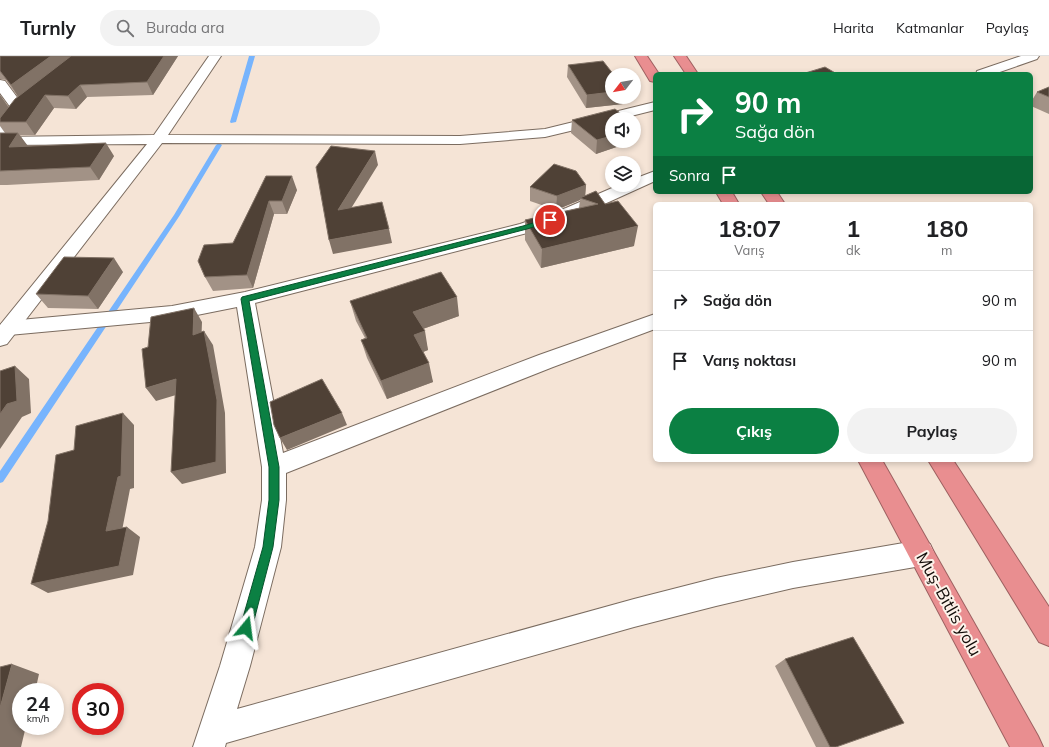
<!DOCTYPE html>
<html lang="tr">
<meta charset="utf-8">
<style>
:root{--surface:#fff;--page:#f2f2f2;--text:#202124;--muted:#757577;--line:#e0e0e0;--accent:#0b8043}
body{margin:0;font-family:Mulish,sans-serif;background:var(--page);color:var(--text);height:100vh;display:flex;flex-direction:column;font-size:15px;white-space:nowrap}
*{box-sizing:border-box;margin:0}
p{font-size:13px;color:var(--muted)}
.icon{flex:none;width:22px;height:22px;fill:none;stroke:currentColor;stroke-width:2;stroke-linecap:round;stroke-linejoin:round}
.map{position:relative;flex:1;overflow:hidden}
.side{position:absolute;left:653px;top:146px;width:380px;height:260px;display:flex;flex-direction:column;background:var(--surface);border-radius:6px;box-shadow:0 2px 6px #0003}
.side>*{flex:none}
.guide{position:absolute;left:653px;top:16px;width:380px;height:122px;border-radius:6px;box-shadow:0 2px 6px #0003;background:#0b8043;color:#fff;overflow:hidden}
.needle{width:26px;rotate:239deg}
.fabs{position:absolute;left:605px;top:12px;display:grid;gap:8px}
.fabs a{display:grid;place-items:center;width:36px;height:36px;border-radius:50%;background:var(--surface);box-shadow:0 2px 6px #0003;font-size:20px}
.speed{position:absolute;left:12px;top:627px;display:flex;gap:8px;font-size:20px;font-weight:700;text-align:center}
.speed>*{display:grid;place-content:center;width:52px;height:52px;border-radius:50%;background:var(--surface);box-shadow:0 2px 6px #0003;line-height:1}
.speed small{font-size:10px;font-weight:400}
.speed .limit{border:6px solid #d22;background:#fff;color:#111}
.pin{position:absolute;display:grid;place-items:center;width:34px;height:34px;color:#fff;margin:-17px;border:2px solid #fff;border-radius:50%;box-shadow:0 1px 4px #0007}
.me{position:absolute;width:44px;margin:-22px;rotate:16deg;stroke-linejoin:round;filter:drop-shadow(0 0 3px #0008)}
.turn{display:flex;align-items:center;gap:14px;height:84px;padding:0 16px;font-size:18px}
.turn .icon{width:52px;height:52px;stroke-width:2.5}
.turn b{display:block;font-size:28px;line-height:34px}
.then{display:flex;align-items:center;height:38px;padding:0 16px;background:#0003;gap:8px;font-size:15px}
.eta{display:flex;justify-content:space-evenly;align-items:center;height:68px;text-align:center}
.eta b{font-size:24px;font-weight:700;line-height:28px}
.cta{display:flex;gap:8px;margin-top:auto;padding:8px 16px}
.cta a{flex:1;height:46px;border-radius:24px;background:var(--accent);color:#fff;font-size:16px;font-weight:700;line-height:46px;text-align:center}
.cta a+a{background:var(--page);color:var(--text)}
ul{padding:0;list-style:none}
li{display:flex;align-items:center;gap:12px;height:60px;padding:0 16px;border-top:1px solid var(--line)}
li div{flex:1}
li b{display:block;font-size:15px}
li em{font-style:normal}
header{display:flex;align-items:center;gap:24px;box-sizing:border-box;height:56px;padding:0 20px;background:var(--surface);border-bottom:1px solid var(--line)}
header strong{font-size:19px}
nav{display:flex;gap:22px;margin-inline-start:auto;font-size:14px}
.search{width:280px;height:36px;background:var(--page);display:flex;align-items:center;gap:10px;box-sizing:border-box;padding:0 14px;border-radius:22px;color:var(--muted);font-size:15px}
.map>svg:first-child{display:block}
.lines{fill:none;stroke-linecap:round;stroke-linejoin:round}
.stream{fill:#77b4fd;fill-rule:evenodd}
.street-casing{stroke:#7b6c60;stroke-width:2}
.secondary-casing{stroke:#7b6c60;stroke-width:2}
.highway-casing{stroke:#9e6161;stroke-width:2}
.street{fill:#fff;fill-rule:evenodd}
.secondary{fill:#fff;fill-rule:evenodd}
.highway{fill:#e98e90;fill-rule:evenodd}
.wall{fill:#a29286}
.shaded-wall{fill:#817266}
.building{fill:#4f4136;stroke:#817266}
.route{fill:#0b8043;stroke:#07532c}
.labels{text-anchor:middle;stroke-width:4;stroke-linejoin:round;paint-order:stroke}
.near-street-label{font-size:17px;fill:#130d09;stroke:#fdf2ea}
</style>
<header>
<strong>Turnly</strong>
<div class="search"><svg class="icon" aria-label="search" viewBox="0 0 24 24"><circle cx="10" cy="10" r="6"/><path d="M15 15l6 6"/></svg>Burada ara</div>
<nav><a>Harita</a><a>Katmanlar</a><a>Paylaş</a></nav>
</header>
<div class="map">
<svg width="1049" height="691" viewBox="0 0 1049 691">
<rect width="100%" height="100%" fill="#f5e4d6"/>
<g class="lines">
<path class="stream" d="M249 0H255L236 66 231 67 230 66Z
M219 87 222 89 180 159 3 426 0 427V415L174 159 216 89Z"/>
<defs>
<path id="street" d="M0 24 5 25 25 52 5 79 0 80V66L11 52 0 37Z
M655 115V125L578 160 531 176 255 247 283 397 539 299 655 258V273L553 311 286 417V444L281 491 250 610 237 653 634 543 716 522 793 506 921 484 930 488 934 497 930 506 921 510 793 532 716 550 634 571 226 687 225 691H193L220 610 255 491 262 444V411L237 251 172 264 9 279 2 277 0 270 2 267 9 265 172 250 245 236 520 168 566 152 619 129H634V123Z"/>
<path id="secondary" d="M209 0H221L168 79 460 80 545 73 655 46V54L619 63H612V65L545 81 460 88 162 87 7 288 0 290V269L147 88 0 89V81L154 79Z
M1021 0H1039L1037 3 994 18H976L977 15Z"/>
<path id="highway" d="M635 0H647L659 18H655V26L650 25Z
M674 0H686L698 18H686Z
M716 136H732L739 148H723Z
M761 136H777L785 148H769Z
M858 404H882L1038 680 1043 691H1010Z
M928 404H953L1049 551V590L1039 586Z"/>
</defs>
<use href="#street" class="street-casing"/>
<use href="#secondary" class="secondary-casing"/>
<use href="#highway" class="highway-casing"/>
<use href="#street" class="street"/>
<use href="#secondary" class="secondary"/>
<use href="#highway" class="highway"/>
</g>
<path class="wall" d="M0 0H178L153 39 87 41 76 53 54 52 35 79H20L27 90 114 100 99 124 7 129H0V77H5L0 70V39L9 51 18 41 6 24 0 23Z
M568 9 612 41H624L623 48 586 52 567 21Z
M1049 31V58L1031 50V46L1037 36Z
M572 64 637 84 596 98 571 77Z
M266 120 297 134 287 158H274L253 232 213 235 205 221 233 187Z
M586 129 585 140 596 135 634 190 541 212 525 184V164L579 152 580 144 556 154 530 145V131Z
M123 216 98 253 48 252 36 238Z
M350 245 459 260 423 273 428 294 423 296 433 326 387 343 367 302 361 284 365 282 356 265Z
M785 603 836 691H816L775 610Z"/>
<path class="shaded-wall" d="M51 0H75L19 42 11 29Z
M164 0H178L153 39 147 26Z
M80 29 87 41 76 53 68 40Z
M612 36V41H624L623 48 586 52 587 39Z
M0 39 9 52 0 64Z
M45 39 54 52 35 79 26 66Z
M639 71 637 84 596 98 597 84 612 80V85H634V73Z
M18 77 28 90 9 91Z
M106 87 114 100 99 124 90 111Z
M375 95 378 109 342 167 338 154Z
M292 120 297 134 287 158 282 145Z
M586 129 585 142H580V144L556 154 557 140Z
M269 145 274 158 253 232 247 219Z
M638 170 634 190 541 212 542 193Z
M389 173 392 187 333 198 329 184Z
M114 202 123 216 98 253 88 240Z
M457 241 459 260 417 275 413 256Z
M194 252 202 266 201 292 193 279Z
M204 275 213 289 225 357 226 417 182 428 171 416Z
M425 275 428 294 418 298 414 279Z
M429 307 433 326 387 343 381 325Z
M15 310 29 323 31 357 22 361 0 393V358Z
M176 323 186 336 156 345 146 332Z
M123 357 134 369V432L130 433 120 485 106 475Z
M342 357 347 369 287 394 280 382Z
M127 471 140 481 133 519 48 537 31 528Z
M12 608 39 618 35 636H21V670H26L21 691H0V652Z"/>
<path class="building" d="M0 0H51L11 29 0 15Z
M71 0H164L147 26 80 29 68 40 45 39 26 66H0V62L15 43Z
M603 5 614 19H612V36L587 39 568 9Z
M825 11 837 18H802Z
M1049 31V41L1037 36Z
M615 53 628 63H612V80L597 84 572 64Z
M634 67 639 71 634 73Z
M0 77H18L9 91 106 87 90 111 0 115Z
M331 90 375 95 338 154 382 146 389 173 329 184 316 111Z
M554 108 576 115 586 129 557 140 530 131Z
M266 120H292L282 145H269L247 219 205 221 198 205 204 189 233 187Z
M596 135 605 148 618 145 638 170 542 193 525 164 598 148 580 142Z
M64 201 114 202 88 240 36 238Z
M441 216 457 241 413 256 425 275 414 279 429 307 381 325 361 284 367 282 350 245Z
M194 252 193 279 204 275 217 344 216 406 171 416 176 323 146 332 142 293 148 291 151 261Z
M15 310 17 345 7 348 0 358V315Z
M322 323 342 357 280 382 274 369 270 346Z
M123 357 121 420 118 421 106 475 127 471 119 510 31 528 48 465 56 399 74 394 76 370Z
M853 581 904 667 836 691H830L785 603Z
M12 608 0 652V611Z"/>
<path class="route" d="M550 162H553V165L527 173 249 245 279 411V444L273 491 252 572 250 576 246 577 242 576 240 572 263 491 269 444V411L241 243 242 241 523 170Z"/>
<g class="labels">
<g class="near-street-label">
<text transform="translate(949 548) rotate(61)" y="6">Muş-Bitlis yolu</text>
</g>
</g>
</svg>
<div class="fabs">
<a><svg class="needle" viewBox="-14 -14 28 28"><path d="M0-13l5 13h-10z" fill="#e53935"/><path d="M0 13l5-13h-10z" fill="#757577"/></svg></a>
<a><svg class="icon" aria-label="sound" viewBox="0 0 24 24"><path d="M4 9h4l5-4v14l-5-4H4zM17 9q2 3 0 6"/></svg></a>
<a><svg class="icon" aria-label="layers" viewBox="0 0 24 24"><path d="M12 4l9 5-9 5-9-5zM3 14l9 5 9-5"/></svg></a>
</div>
<div class="speed"><div>24<small>km/h</small></div><div class="limit">30</div></div>
<div class="pin" style="left:550px;top:164px;background:#d93025"><svg class="icon" aria-label="arrive" viewBox="0 0 24 24"><path d="M6 21V4h12l-3 4 3 4H6"/></svg></div>
<svg class="me" style="left:246px;top:572px" viewBox="-20 -20 40 40"><path d="M0-17L14 15 0 8-14 15z" fill="#0b8043" stroke="#fff" stroke-width="4"/></svg>
<div class="guide">
<div class="turn"><svg class="icon" aria-label="right" viewBox="0 0 24 24"><path d="M7 20v-9h11M14 6l5 5-5 5"/></svg><div><b>90 m</b>Sağa dön</div></div>
<div class="then">Sonra<svg class="icon" aria-label="arrive" viewBox="0 0 24 24"><path d="M6 21V4h12l-3 4 3 4H6"/></svg></div>
</div>
<section class="side">
<div class="eta">
<div><b>18:07</b><p>Varış</p></div>
<div><b>1</b><p>dk</p></div>
<div><b>180</b><p>m</p></div>
</div>
<ul>
<li><svg class="icon" aria-label="right" viewBox="0 0 24 24"><path d="M7 20v-9h11M14 6l5 5-5 5"/></svg><div><b>Sağa dön</b></div><em>90 m</em></li>
<li><svg class="icon" aria-label="arrive" viewBox="0 0 24 24"><path d="M6 21V4h12l-3 4 3 4H6"/></svg><div><b>Varış noktası</b></div><em>90 m</em></li>
</ul>
<div class="cta"><a>Çıkış</a><a>Paylaş</a></div>
</section>
</div>
